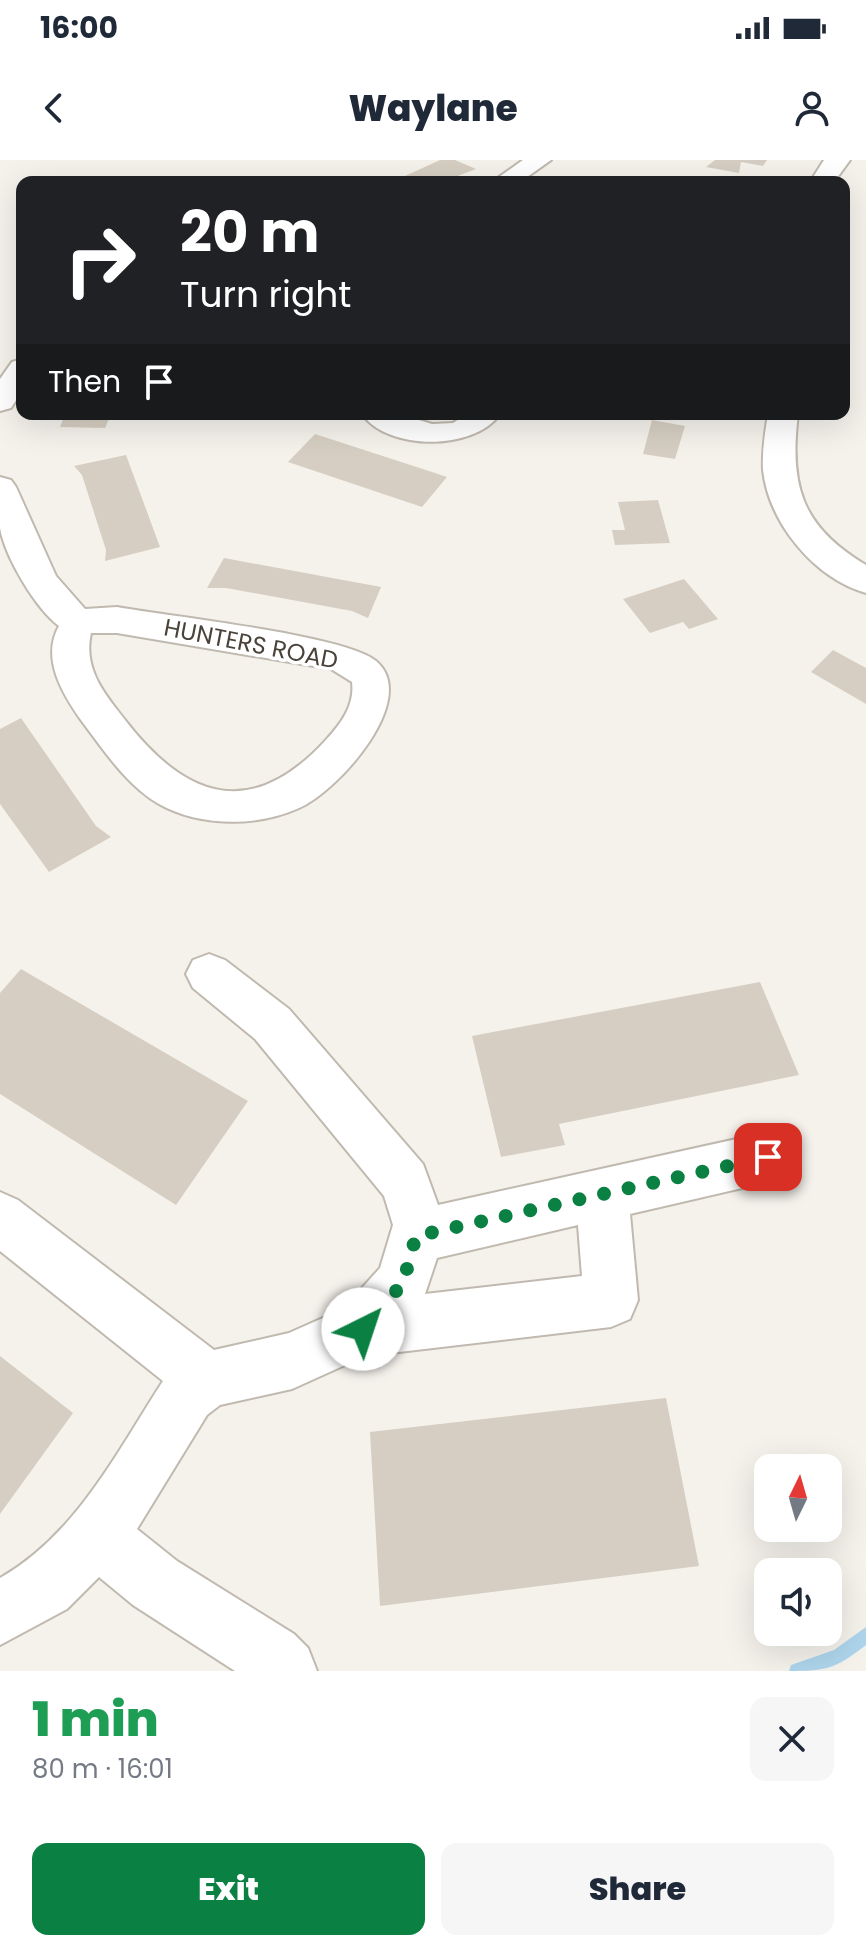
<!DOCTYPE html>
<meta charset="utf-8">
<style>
:root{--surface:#fff;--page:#f6f6f7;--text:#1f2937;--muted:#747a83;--accent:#0b8043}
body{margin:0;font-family:Poppins,sans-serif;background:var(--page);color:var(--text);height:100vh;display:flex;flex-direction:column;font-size:30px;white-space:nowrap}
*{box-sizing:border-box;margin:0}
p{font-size:26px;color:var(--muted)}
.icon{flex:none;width:44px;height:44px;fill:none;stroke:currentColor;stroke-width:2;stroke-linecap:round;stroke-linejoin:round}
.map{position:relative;height:1511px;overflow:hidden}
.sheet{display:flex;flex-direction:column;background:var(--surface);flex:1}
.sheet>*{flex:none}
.guide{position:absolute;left:16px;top:16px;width:834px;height:244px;border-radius:16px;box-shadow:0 8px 32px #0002;background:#202124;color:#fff;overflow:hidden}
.needle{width:52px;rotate:5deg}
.tools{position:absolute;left:754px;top:1294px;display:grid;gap:16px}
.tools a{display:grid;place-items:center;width:88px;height:88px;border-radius:16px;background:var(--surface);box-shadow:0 8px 32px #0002;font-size:40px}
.pin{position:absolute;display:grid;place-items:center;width:68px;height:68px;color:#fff;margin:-34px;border-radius:16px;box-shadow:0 4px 12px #0006}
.me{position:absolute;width:88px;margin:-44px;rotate:41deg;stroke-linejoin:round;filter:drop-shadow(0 0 6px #0008)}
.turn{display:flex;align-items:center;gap:28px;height:168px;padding:0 32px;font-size:36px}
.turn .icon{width:104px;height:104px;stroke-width:2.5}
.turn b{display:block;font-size:56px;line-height:68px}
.then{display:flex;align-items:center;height:76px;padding:0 32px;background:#0003;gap:16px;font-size:30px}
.round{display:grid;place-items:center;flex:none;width:84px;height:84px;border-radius:16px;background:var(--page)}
.headline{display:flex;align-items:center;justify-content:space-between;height:136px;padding:0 32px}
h1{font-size:48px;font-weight:800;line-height:60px;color:#1e9e55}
.button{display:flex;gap:16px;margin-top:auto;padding:16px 32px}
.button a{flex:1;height:92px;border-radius:16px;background:var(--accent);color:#fff;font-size:32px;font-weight:800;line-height:92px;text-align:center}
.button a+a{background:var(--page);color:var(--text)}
.status{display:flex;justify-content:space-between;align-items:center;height:56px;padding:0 40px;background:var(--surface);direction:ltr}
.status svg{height:22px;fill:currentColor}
header{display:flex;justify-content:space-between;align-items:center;height:104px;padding:0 32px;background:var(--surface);font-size:36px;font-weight:800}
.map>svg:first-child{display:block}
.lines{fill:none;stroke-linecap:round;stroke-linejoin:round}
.stream{fill:#aed5ec;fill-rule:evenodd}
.building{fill:#d6cec2}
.minor-casing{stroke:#c0b9af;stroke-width:4}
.minor{fill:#fff;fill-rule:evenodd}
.route{stroke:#0b8043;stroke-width:14;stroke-dasharray:0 25.2}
.labels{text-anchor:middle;stroke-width:7;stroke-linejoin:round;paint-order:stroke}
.street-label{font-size:24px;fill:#49433a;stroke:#fff}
</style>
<div class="status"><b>16:00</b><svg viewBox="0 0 49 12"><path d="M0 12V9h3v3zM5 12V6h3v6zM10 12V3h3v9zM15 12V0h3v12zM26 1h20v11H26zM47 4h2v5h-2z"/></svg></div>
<header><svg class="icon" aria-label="back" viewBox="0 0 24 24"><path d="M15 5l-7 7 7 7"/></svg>Waylane<svg class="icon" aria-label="person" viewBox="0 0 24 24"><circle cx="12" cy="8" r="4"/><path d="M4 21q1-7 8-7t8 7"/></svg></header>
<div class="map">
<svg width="866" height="1511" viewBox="0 0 866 1511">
<rect width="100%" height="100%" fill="#f5f2ec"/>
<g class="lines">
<path class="stream" d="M866 1467V1485C835 1509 827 1511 789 1511L791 1505 834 1490Z"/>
</g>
<path class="building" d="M440 0H455L476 9 442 22H392Z
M715 0H767L763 6 741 2 739 13 706 7Z
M65 254H111L105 268 60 267Z
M652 260 685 266 675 299 643 294Z
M315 274 432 312 447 317 422 347 288 302Z
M126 295 160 387 105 401 106 390 82 315 74 306Z
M658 340 670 383 615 385 612 370H625L618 342Z
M224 398 381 427 368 458 352 451 226 428H207Z
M684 419 718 459 689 469 683 462 650 473 623 439Z
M833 490 866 508V544L811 512Z
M21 558 96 666 111 677 49 712 0 644V569Z
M21 809 248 941 176 1045 0 934V833Z
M760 822 799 915 559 964 565 985 501 997 472 876Z
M0 1196 73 1253 0 1354Z
M666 1238 699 1406 380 1446 370 1272Z"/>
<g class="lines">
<defs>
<path id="minor" d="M523 0H551L520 22H492Z
M824 0H850L834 22H810Z
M22 199V231L11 248 0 251V219L12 202Z
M362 254H399L432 264 453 263 467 254H500C474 291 388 291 362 254Z
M768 254H798C789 326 802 367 866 405V433C814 418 769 363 763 310 762 291 765 272 768 254Z
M0 317 11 320 16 327 56 416 85 449 117 447C166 456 346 475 376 501 421 539 337 632 299 648 257 667 200 667 159 644 126 625 103 589 81 560 62 533 41 498 59 466 36 449 5 397 0 368 0 352 0 333 0 317ZM91 473H117L331 509 352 522C355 545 341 564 325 581 251 661 186 639 125 560 104 533 83 509 91 473Z
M209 794 225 800 289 849 423 1004 438 1045 768 972 786 979 793 997 786 1015 768 1022 630 1054 638 1140 630 1159 611 1167 365 1196 292 1229 220 1245 207 1255 137 1369 177 1401 294 1474 308 1488 317 1511H235L133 1445 99 1417 67 1449 0 1485V1418C76 1375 117 1292 163 1221L0 1091V1032L18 1040 214 1190 289 1173 343 1149 380 1108 393 1065 384 1036 255 879 193 828 186 814 193 800ZM578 1065 582 1116 425 1134 437 1098Z"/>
</defs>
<use href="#minor" class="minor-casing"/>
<use href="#minor" class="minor"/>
</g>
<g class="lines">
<path class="route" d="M363 1169 403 1123 416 1076 768 997"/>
</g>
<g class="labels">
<g class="street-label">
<text transform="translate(251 484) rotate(11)" y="8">HUNTERS ROAD</text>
</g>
</g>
</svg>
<div class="tools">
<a><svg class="needle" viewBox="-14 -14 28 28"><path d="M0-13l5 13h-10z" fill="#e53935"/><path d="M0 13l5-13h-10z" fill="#747a83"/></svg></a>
<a><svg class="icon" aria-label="sound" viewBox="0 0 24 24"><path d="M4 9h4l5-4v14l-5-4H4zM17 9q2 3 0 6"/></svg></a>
</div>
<div class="pin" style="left:768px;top:997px;background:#d93025"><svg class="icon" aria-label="arrive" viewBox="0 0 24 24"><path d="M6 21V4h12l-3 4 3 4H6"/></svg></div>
<svg class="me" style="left:363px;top:1169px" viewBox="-20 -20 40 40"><circle r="19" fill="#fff"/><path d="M0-13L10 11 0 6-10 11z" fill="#0b8043"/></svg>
<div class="guide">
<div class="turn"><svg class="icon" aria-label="right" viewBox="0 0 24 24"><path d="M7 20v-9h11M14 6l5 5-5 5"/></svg><div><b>20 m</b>Turn right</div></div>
<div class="then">Then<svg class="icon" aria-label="arrive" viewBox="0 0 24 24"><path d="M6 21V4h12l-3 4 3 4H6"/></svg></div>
</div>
</div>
<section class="sheet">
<div class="headline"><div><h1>1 min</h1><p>80 m · 16:01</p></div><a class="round"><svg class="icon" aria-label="close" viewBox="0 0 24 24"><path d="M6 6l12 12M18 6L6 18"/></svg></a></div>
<div class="button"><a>Exit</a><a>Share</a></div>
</section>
